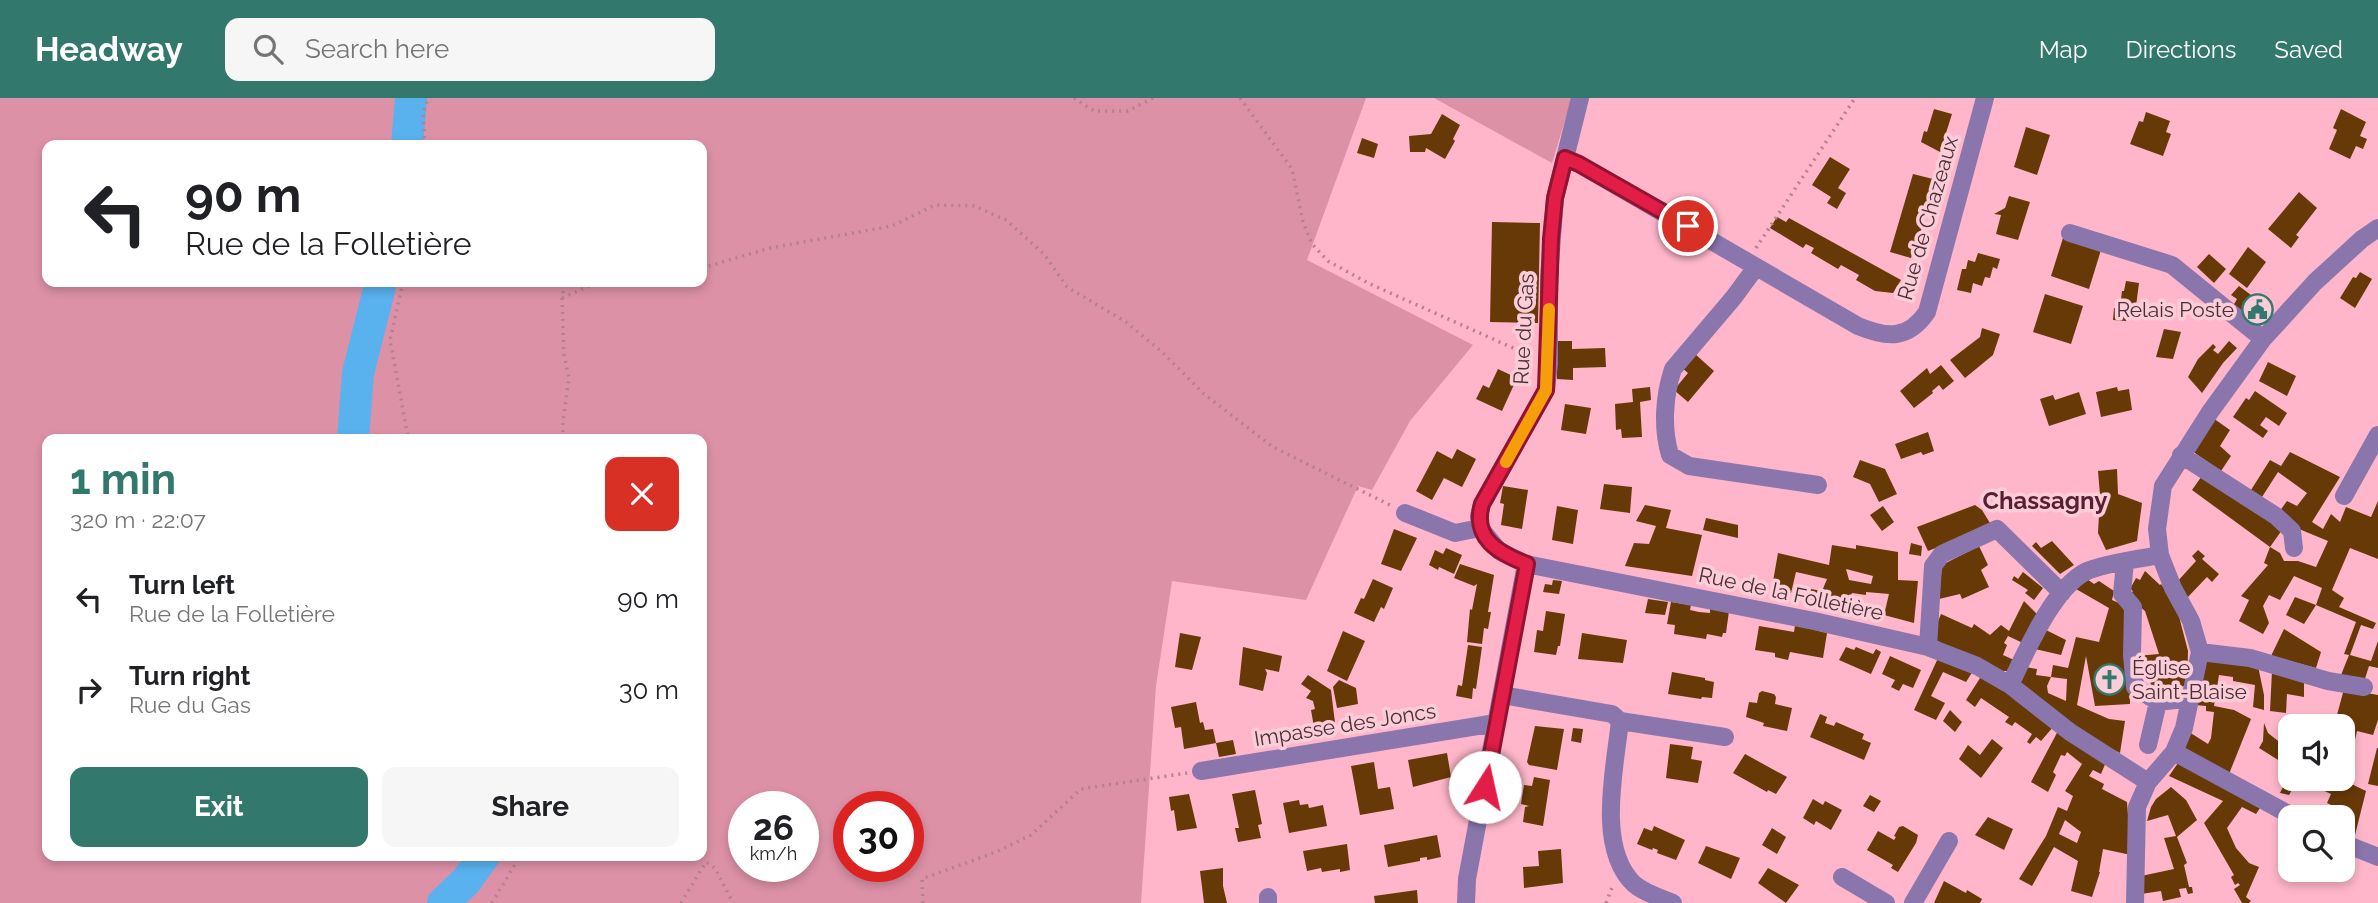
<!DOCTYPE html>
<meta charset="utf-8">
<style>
:root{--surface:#fff;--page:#f6f6f6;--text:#202124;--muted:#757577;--accent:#33786d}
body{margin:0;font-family:Raleway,sans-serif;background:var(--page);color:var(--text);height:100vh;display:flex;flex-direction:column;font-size:26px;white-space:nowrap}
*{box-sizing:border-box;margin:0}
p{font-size:23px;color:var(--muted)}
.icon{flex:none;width:38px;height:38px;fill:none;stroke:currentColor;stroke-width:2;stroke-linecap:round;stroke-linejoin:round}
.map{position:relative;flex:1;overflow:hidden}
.drawer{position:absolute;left:42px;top:336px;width:665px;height:427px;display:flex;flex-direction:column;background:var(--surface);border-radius:14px;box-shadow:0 4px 10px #0003}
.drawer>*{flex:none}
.banner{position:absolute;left:42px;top:42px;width:665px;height:147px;border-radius:14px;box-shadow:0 4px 10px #0003;background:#fff;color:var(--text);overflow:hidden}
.controls{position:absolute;left:2278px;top:616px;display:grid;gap:14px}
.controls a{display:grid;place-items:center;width:77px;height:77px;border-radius:14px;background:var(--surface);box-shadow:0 4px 10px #0003;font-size:35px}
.speed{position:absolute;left:728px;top:693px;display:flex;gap:14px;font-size:35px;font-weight:700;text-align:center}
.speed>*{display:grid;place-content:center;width:91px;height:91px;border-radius:50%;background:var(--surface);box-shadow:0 4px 10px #0003;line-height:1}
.speed small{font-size:18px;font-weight:400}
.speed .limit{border:10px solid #d22;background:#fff;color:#111}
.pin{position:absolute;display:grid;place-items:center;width:60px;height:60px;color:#fff;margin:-30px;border:4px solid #fff;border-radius:50%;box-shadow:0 2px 7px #0007}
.me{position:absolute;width:77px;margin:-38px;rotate:10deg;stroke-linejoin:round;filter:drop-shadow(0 0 5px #0008)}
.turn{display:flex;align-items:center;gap:24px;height:147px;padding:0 28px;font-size:32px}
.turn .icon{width:91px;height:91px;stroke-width:2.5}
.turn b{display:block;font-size:49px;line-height:60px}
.round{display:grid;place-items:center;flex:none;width:74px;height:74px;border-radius:14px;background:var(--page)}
.overview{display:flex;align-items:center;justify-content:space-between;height:119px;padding:0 28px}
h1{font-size:42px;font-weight:700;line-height:52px;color:var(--accent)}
.primary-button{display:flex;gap:14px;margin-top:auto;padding:14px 28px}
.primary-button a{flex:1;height:80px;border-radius:14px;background:var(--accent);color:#fff;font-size:28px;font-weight:700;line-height:80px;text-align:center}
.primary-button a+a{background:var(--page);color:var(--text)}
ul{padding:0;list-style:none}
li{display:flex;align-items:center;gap:21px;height:91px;padding:0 28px}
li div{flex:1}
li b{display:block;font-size:26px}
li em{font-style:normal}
header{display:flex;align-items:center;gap:42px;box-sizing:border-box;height:98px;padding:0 35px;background:var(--accent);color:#fff}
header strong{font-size:33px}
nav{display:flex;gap:38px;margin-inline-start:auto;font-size:24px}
.search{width:490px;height:63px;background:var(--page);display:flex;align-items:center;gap:18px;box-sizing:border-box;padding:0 24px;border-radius:14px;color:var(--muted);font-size:26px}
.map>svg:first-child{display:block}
.green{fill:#dc91a7;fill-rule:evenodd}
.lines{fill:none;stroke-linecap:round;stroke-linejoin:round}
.river{stroke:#59b2ee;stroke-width:32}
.building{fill:#673907;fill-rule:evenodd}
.path{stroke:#b6808f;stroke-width:3.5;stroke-dasharray:2 5;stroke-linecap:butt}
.minor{stroke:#8a76ac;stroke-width:18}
.route-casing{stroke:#92132f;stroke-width:18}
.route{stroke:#e11d48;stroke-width:12}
.slow{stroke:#f59e0b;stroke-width:12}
.labels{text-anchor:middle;stroke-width:7;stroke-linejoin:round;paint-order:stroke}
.street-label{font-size:21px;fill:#4b2f37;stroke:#facdd8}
.poi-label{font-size:21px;fill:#4b2f37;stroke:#facdd8;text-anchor:end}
.quarter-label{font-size:24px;font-weight:bold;fill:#581e33;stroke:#facdd8}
</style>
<header>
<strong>Headway</strong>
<div class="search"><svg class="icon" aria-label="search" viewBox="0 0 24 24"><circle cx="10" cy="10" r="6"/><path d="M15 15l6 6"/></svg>Search here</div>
<nav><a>Map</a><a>Directions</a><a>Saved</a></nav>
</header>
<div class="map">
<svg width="2378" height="805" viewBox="0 0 2378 805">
<rect width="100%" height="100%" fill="#ffb6ca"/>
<path class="green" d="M0 0H1366L1307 162 1473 247 1410 323 1372 392 1358 388 1306 502 1172 483 1156 588 1141 805H0ZM702 47V184H47V47ZM702 341V758H47V341ZM744 709H803V768H744ZM849 709H908V768H849Z
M1434 0H1572L1552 65Z"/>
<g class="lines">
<path class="river" d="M407 47 411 0
M353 341 358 275 381 184
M443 805 466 783 484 758"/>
</g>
<path class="building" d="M1934 11 1952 16 1940 54 1921 44 1924 33 1927 34Z
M2341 11 2366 24 2360 38 2367 41 2363 51 2356 48 2350 61 2329 51 2337 32 2333 30Z
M2146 14 2170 23 2166 34 2171 36 2163 58 2130 46 2139 23 2143 24Z
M1442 16 1460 27 1453 41 1455 43 1445 61 1426 50 1425 54H1410L1409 38 1431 36Z
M2026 29 2050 37 2037 77 2014 69Z
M1362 40 1378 46 1374 60 1357 55Z
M1830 59 1850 71 1838 90 1846 95 1837 111 1827 105 1831 99 1812 87Z
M1913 76 1933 81 1921 124 1923 125 1918 143 1916 142 1911 160 1890 154Z
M2299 94 2317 110 2296 137 2299 139 2291 150 2268 131Z
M2009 98 2030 104 2018 142 1996 136 2001 117 1994 116 2005 110Z
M1777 119 1786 124 1789 120 1901 182 1893 195 1875 193 1856 182 1859 177 1841 167 1838 171 1811 155 1814 150 1806 146 1803 150 1770 130Z
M1492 124 1540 125 1538 225 1490 224Z
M2063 140 2101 152 2089 191 2051 178Z
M2248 149 2266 164 2247 190 2229 176Z
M1978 155 2000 161 1997 171 1993 169 1990 180 1985 179 1982 188 1973 185 1971 195 1957 192 1962 171H1966L1968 162 1975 164Z
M2209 156 2226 171 2214 185 2197 169Z
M2360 174 2372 181 2355 210 2340 200 2353 179 2356 180Z
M2126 183 2139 185 2135 216 2128 215 2126 223 2113 222 2114 210H2120L2122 193H2124Z
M2239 188 2271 212 2256 228 2233 208 2237 201 2231 197Z
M2045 196 2083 208 2071 246 2033 234Z
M1982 230 2000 236 1993 257 1965 280 1950 262 1980 239Z
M2164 231 2181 234 2173 261 2156 259Z
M1556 243H1572V251L1605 250 1606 269 1573 270V282L1557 281Z
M2229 243 2237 250 2223 265 2202 295 2188 279 2198 261 2213 246 2216 249 2213 252 2218 256Z
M1695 256 1714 273 1688 304 1674 292 1688 275 1682 270Z
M2268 264 2296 278 2287 298 2259 283Z
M1941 267 1954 283 1943 292 1939 287 1932 293 1933 295 1914 310 1900 293 1927 270 1930 276Z
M1498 271 1517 280 1502 313 1476 301 1483 287 1489 290Z
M1650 289 1651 302 1640 304 1642 339 1622 340 1621 331 1616 332 1615 306 1633 304 1632 291Z
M2117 289 2118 293 2129 291 2132 312 2101 319 2096 294Z
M2255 293 2287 315 2279 328 2266 319 2260 327 2268 333 2263 340 2233 319 2246 300 2249 302Z
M2079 294 2086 316 2049 328 2040 301 2053 297 2055 302Z
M1565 306 1591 310 1586 336 1561 332Z
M2213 320 2230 332 2220 348 2231 358 2221 373 2192 353Z
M1928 334 1934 353 1923 357 1921 354 1901 361 1895 346Z
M1457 351 1476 361 1462 389 1444 380 1432 402 1416 393 1437 353 1452 361Z
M2290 354 2340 379 2312 424 2323 431 2331 416 2340 424 2346 409 2371 419 2378 403V461L2350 450 2332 492 2344 500 2339 509 2376 525 2373 531 2361 527 2350 557 2371 563 2378 543V570L2369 568 2364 584 2341 577 2349 557 2344 556 2356 524 2316 507 2304 526 2286 517 2295 499 2316 507 2322 490 2294 478 2280 502 2269 497 2263 508 2269 525 2263 536 2239 523 2249 502 2241 498 2268 467 2264 465 2270 449 2192 392 2204 375 2282 432 2270 449 2280 455 2284 463H2298L2316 469 2328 443 2299 431 2279 414 2287 403 2297 408 2307 395 2278 374 2262 399 2251 392 2270 362 2281 368Z
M1860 362 1885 371 1897 396 1879 404 1870 386 1853 379Z
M2117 371 2118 396 2142 405 2137 443 2106 452 2098 435 2100 397 2098 373Z
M1604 386 1632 389 1630 415 1600 411Z
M1503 388 1528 392 1522 431 1501 427 1504 406 1500 405Z
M1645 407 1671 412 1666 430 1702 437 1692 478 1625 468 1634 445 1649 446 1656 428 1636 423Z
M1975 407 1982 412 1990 425 1984 431 1928 453 1917 429Z
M1557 408 1578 412 1573 446 1552 442Z
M1883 408 1894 424 1882 433 1870 417Z
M1706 420 1738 427V440L1703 432Z
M1394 431 1417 440 1401 473 1381 466Z
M2052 443 2074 467 2060 476 2032 448 2036 444 2041 450Z
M1911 445 1922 448 1921 458 1909 456Z
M1832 447 1856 451V447L1898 454V482L1918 483 1914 525 1884 517 1889 496 1866 494V497L1852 495 1846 507 1808 501 1811 491 1822 493 1827 481 1796 474 1791 495 1772 489 1778 455 1829 467ZM1846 471 1873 478 1871 486 1849 482Z
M1979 448 1988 467 1981 472 1989 489 1962 501 1960 496 1939 501 1942 467Z
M1446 450 1462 457 1454 476 1439 469 1438 472 1429 467 1435 452 1443 456Z
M2198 452 2205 458 2202 461 2219 476 2212 484 2207 479 2186 501 2176 485 2196 463 2192 458Z
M1460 466 1494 477 1488 514H1491L1488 531 1484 530 1482 546 1467 544 1470 511 1472 512 1477 486 1474 488 1454 480Z
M2145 473 2160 487 2161 486 2176 507 2188 553 2187 588 2151 591 2150 572 2137 573 2136 558 2159 556 2145 513 2128 499 2133 493 2130 491 2136 480 2140 482Z
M2023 474 2043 490 2034 502 2025 495 2028 492 2012 482 2014 478 2018 481Z
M1373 481 1393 490 1384 511 1381 509 1374 524 1354 515 1361 500 1364 501Z
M2087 481 2094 486 2099 483 2114 493 2112 502 2128 509 2130 606 2095 608 2086 558 2077 607 2109 621 2125 623 2120 655 2092 641 2019 591 2025 569 2037 571 2036 577 2051 579 2047 588 2048 595 2066 603 2067 581 2051 579 2053 567 2068 570 2076 539 2099 544 2109 510 2076 491Z
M1553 482 1562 483 1559 496 1543 494 1545 486 1552 487Z
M1648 501 1668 504 1665 517 1645 515Z
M2024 503 2039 518 2025 546 2008 538 2004 545 2007 547 2003 557 2014 562 2007 573H1993L1934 541 1933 535 1941 516 1972 530 1974 526 1990 537 2001 527 2009 533Z
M1671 504 1691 507 1690 512 1699 514 1710 515V511L1729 513 1726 535H1723L1722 539 1707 536 1706 541 1674 536 1675 527 1667 526Z
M1546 513 1565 516 1560 548H1558L1556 557 1534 554 1537 532 1543 533Z
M1795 527 1827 535 1823 560 1790 554 1788 562 1775 559V555L1755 552 1759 528 1794 534Z
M2044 531 2066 542 2061 557 2035 551Z
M2284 531 2321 554 2316 570 2271 558Z
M1343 533 1365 543 1347 583 1327 573Z
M1180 535 1201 539 1192 572 1175 569Z
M1582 535 1627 542 1623 565 1578 561Z
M1468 547 1482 549 1476 591 1473 590 1472 601 1456 598 1458 587 1462 588Z
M1243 549 1282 558 1279 574 1265 571 1267 575 1263 593 1239 587Z
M1846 549 1854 552 1856 549 1873 556 1876 551 1881 554 1871 576 1839 562Z
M1890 558 1921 572 1913 590 1903 586 1899 593 1891 589 1895 582 1882 576Z
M1939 558 1973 573 1966 584 1943 574 1931 598 1945 605 1936 622 1914 612Z
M2206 562 2258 568 2264 597V612L2253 609 2255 587 2233 583V579L2219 577 2214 608 2234 612 2251 621 2229 676 2185 650 2189 634 2208 646 2211 640 2214 614 2206 613V608L2196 607Z
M2272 573 2304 582V599L2287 596 2286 615 2270 613Z
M1672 574 1705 580V582L1714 584 1712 600 1702 599 1701 601 1668 596Z
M1308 577 1331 592 1335 625 1314 629 1311 612 1315 611 1313 603 1306 600 1311 593 1301 586Z
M1982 577 2054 628 2041 643 2036 639 2030 646 2027 644 2032 636 2015 624 2012 628 2005 624 2009 619 1981 600 1975 609 1966 602Z
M1339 582 1356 590 1358 606 1337 610 1333 589Z
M2344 591 2378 597V622L2373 637 2357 633 2354 646 2349 644 2344 660 2343 628H2334Z
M1762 593 1774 596 1776 599 1775 606 1792 610 1787 633 1763 628 1764 625 1746 619 1749 604 1757 605 1759 595Z
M1196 604 1200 625 1203 624 1205 632 1213 631 1216 645 1184 651 1181 629 1175 630 1171 609Z
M1950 612 1962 624 1955 634 1943 623Z
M1820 616 1827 619 1825 625 1834 628 1836 624 1864 636 1862 641 1871 645 1864 662 1810 639Z
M2264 625 2268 635 2291 653V670L2259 650 2263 643Z
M1535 628 1564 631 1557 672 1529 667 1527 664Z
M1573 630 1583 631 1581 645 1571 643Z
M2059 631 2106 664 2101 676 2093 672 2089 678 2104 686 2102 691 2127 704 2131 757 2103 751 2099 774H2100L2092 799 2071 793 2078 763 2054 749 2032 788 2019 781 2046 738 2058 709 2067 713 2073 698 2065 693 2082 666 2067 654 2065 658 2061 657 2053 674 2056 677 2048 694 2031 684ZM2065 722 2081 734 2077 745 2059 736Z
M1992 641 2003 650 1981 680 1959 661 1968 647 1980 657Z
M1233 642 1236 656 1219 659 1216 645Z
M1670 646 1693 649 1691 661 1702 663 1698 685 1666 680Z
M2377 650H2378V688L2368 686Z
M1447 655 1451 679 1413 689 1408 662Z
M1745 656 1787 679 1776 696 1768 692 1767 694 1733 675Z
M1374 664 1378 691 1390 689 1394 711 1360 717 1351 668Z
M2178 665 2260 710 2256 716 2242 709 2227 730 2236 750 2249 765 2259 769 2246 799 2251 803 2249 805H2242L2234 791 2240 787 2238 785 2235 787 2231 779 2234 777 2204 725 2223 703 2169 678Z
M2291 673V681H2298L2289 697 2280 695Z
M1534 679 1550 682 1543 728 1523 724 1525 709 1529 708 1521 706 1524 687 1532 688Z
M2299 681H2341L2366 693 2353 745 2343 740 2352 717 2327 705 2331 696Z
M2171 689 2186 702 2197 722 2177 739 2187 765 2184 767 2189 789H2192L2193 795 2188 796 2186 790 2179 791 2181 799 2163 803 2161 793 2141 796V778L2174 771 2164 740 2176 738 2168 717 2147 723 2151 709 2156 701Z
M1255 692 1262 726 1258 727 1261 740 1238 744 1235 730H1239L1232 696Z
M1189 696 1197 730 1177 733 1174 712 1171 713 1169 699Z
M1870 697 1881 703 1874 714 1863 708Z
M1813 701 1823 707 1825 703 1842 712 1831 732 1816 723 1814 727 1803 720Z
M1299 702 1300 707 1308 706 1309 710 1323 707 1327 728 1289 735 1283 705Z
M1988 719 2013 731 2004 752 1975 737Z
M1654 728 1685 742 1676 762 1657 755 1658 752 1653 750 1652 752 1637 746 1644 730 1652 733Z
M1903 728 1918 737 1916 745 1898 774 1891 770 1893 767 1867 752 1878 733 1894 742 1896 739 1894 738 1899 729Z
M1772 730 1786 739 1777 756 1762 747Z
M1437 737 1441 759 1427 762V759L1420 760V763L1388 769 1384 747Z
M1347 746 1350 772 1340 774V771L1322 774 1321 770 1307 773 1303 753Z
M1706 748 1740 760 1731 781 1698 765Z
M1561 751 1563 785 1524 790 1523 769 1539 768 1538 753Z
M1223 770V788L1227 805H1204L1200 773Z
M1768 770 1799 787 1786 805 1758 785Z
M1944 783 1966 795 1967 792 1982 801 1980 805H1934Z
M1417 792 1418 805H1375L1374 798Z"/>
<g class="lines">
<path class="path" d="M1074 0 1094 13H1128L1153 0
M1240 0 1292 71 1303 124 1312 146 1328 163 1368 185 1531 258
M425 47 423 16 428 0
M1756 150 1855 0
M702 170 770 150 892 128 935 107 974 108 1006 122 1044 156 1067 189 1126 224 1161 253 1204 296 1273 349 1392 408
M403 184 390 242 407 334 410 341
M562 200 589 188 619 184
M563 341V323L569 280 564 256 562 200 565 184
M492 805 520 758
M681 805 706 764 715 770 733 805
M923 805 922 781 996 754 1031 737 1081 691 1187 675
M1606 805 1613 787"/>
<path class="minor" d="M1565 60 1579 66 1858 228C1887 240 1908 242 1927 214L1985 0
M2070 135 2172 167 2263 241
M1756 169 1734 199 1673 271C1664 298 1662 330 1670 357L1689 368 1818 387
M2181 357 2276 418 2292 433 2294 450
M2344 398 2378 337
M1405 415 1455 435 1480 430 1499 453 1526 466 1814 523 1928 549 1977 568 2010 587 2070 634 2148 684
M1480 430 1479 418 1482 406 1546 292 1549 266V179L1555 100 1580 0
M2125 464 2122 496 2133 509 2132 557 2135 589 2158 604
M1928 549 1933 468 1942 456 1997 431 2062 495
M2200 554 2250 560 2328 583 2364 589
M2010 587C2026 554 2052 492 2085 474 2099 466 2143 460 2160 457
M1502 597 1612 616 1620 623C1615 670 1596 750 1634 786 1644 795 1661 800 1673 805
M1620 623 1725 639
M2148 647 2158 604 2191 600
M2174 654 2294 719
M1201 673 1496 625
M2343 745 2378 759
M1842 779 1886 805
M1268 799V805
M1466 805 1467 781 1526 466
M1913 805 1949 743
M2135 805 2137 709 2148 684 2174 654 2184 630 2200 554 2191 523 2173 490 2160 457 2157 431 2163 388 2210 314 2263 241 2315 184 2362 141 2378 130"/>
</g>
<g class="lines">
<defs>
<path id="route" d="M1485 689 1527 466C1498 455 1472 440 1482 406L1546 292 1551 141 1555 100 1565 60 1579 66 1688 128"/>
</defs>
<use href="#route" class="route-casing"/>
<use href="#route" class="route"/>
<path class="slow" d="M1506 364 1546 292 1549 211"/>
</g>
<defs>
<symbol id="civic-ring" viewBox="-11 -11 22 22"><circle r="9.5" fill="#facdd8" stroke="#33786d" stroke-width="1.5"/><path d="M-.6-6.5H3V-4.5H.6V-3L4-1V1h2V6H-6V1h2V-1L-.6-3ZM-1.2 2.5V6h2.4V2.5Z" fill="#33786d"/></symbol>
<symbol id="church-ring" viewBox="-11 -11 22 22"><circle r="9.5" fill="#facdd8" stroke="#33786d" stroke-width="1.5"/><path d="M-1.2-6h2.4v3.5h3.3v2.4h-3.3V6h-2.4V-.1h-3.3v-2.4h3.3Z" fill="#33786d"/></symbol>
</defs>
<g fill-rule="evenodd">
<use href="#civic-ring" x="2240" y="194" width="35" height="35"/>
<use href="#church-ring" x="2092" y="564" width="35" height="35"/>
</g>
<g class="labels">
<g class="street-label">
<text transform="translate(1928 120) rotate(-74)" y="7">Rue de Chazeaux</text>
<text transform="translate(1524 231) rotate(-87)" y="7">Rue du Gas</text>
<text transform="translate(1791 496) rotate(12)" y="7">Rue de la Folletière</text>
<text transform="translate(1345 627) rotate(-9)" y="7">Impasse des Joncs</text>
</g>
<g class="poi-label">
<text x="2234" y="219">Relais Poste</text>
<text x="2132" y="577" text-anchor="start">Église<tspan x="2132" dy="24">Saint-Blaise</tspan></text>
</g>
<g class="quarter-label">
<text x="2045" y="411">Chassagny</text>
</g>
</g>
</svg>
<div class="controls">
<a><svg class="icon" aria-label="sound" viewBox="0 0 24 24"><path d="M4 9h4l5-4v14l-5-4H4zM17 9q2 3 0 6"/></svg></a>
<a><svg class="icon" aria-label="search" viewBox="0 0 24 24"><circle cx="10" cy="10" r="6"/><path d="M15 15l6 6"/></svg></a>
</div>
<div class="speed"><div>26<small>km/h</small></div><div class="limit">30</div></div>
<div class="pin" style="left:1688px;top:128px;background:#d93025"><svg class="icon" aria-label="arrive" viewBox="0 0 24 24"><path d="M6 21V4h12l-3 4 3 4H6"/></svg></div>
<svg class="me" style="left:1485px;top:689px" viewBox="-20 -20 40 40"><circle r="19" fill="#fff"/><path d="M0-13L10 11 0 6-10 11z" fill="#e11d48"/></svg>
<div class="banner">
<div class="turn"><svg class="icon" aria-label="left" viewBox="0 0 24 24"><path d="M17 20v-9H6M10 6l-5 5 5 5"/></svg><div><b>90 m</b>Rue de la Folletière</div></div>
</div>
<section class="drawer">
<div class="overview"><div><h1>1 min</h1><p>320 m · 22:07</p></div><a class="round" style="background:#d93025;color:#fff"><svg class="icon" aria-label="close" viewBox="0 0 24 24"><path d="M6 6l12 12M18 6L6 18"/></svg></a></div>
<ul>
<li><svg class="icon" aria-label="left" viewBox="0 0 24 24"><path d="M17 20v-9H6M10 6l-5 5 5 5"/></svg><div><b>Turn left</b><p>Rue de la Folletière</p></div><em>90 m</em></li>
<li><svg class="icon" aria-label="right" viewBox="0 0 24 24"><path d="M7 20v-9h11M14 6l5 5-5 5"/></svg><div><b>Turn right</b><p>Rue du Gas</p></div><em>30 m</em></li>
</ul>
<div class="primary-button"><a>Exit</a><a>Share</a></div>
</section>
</div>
